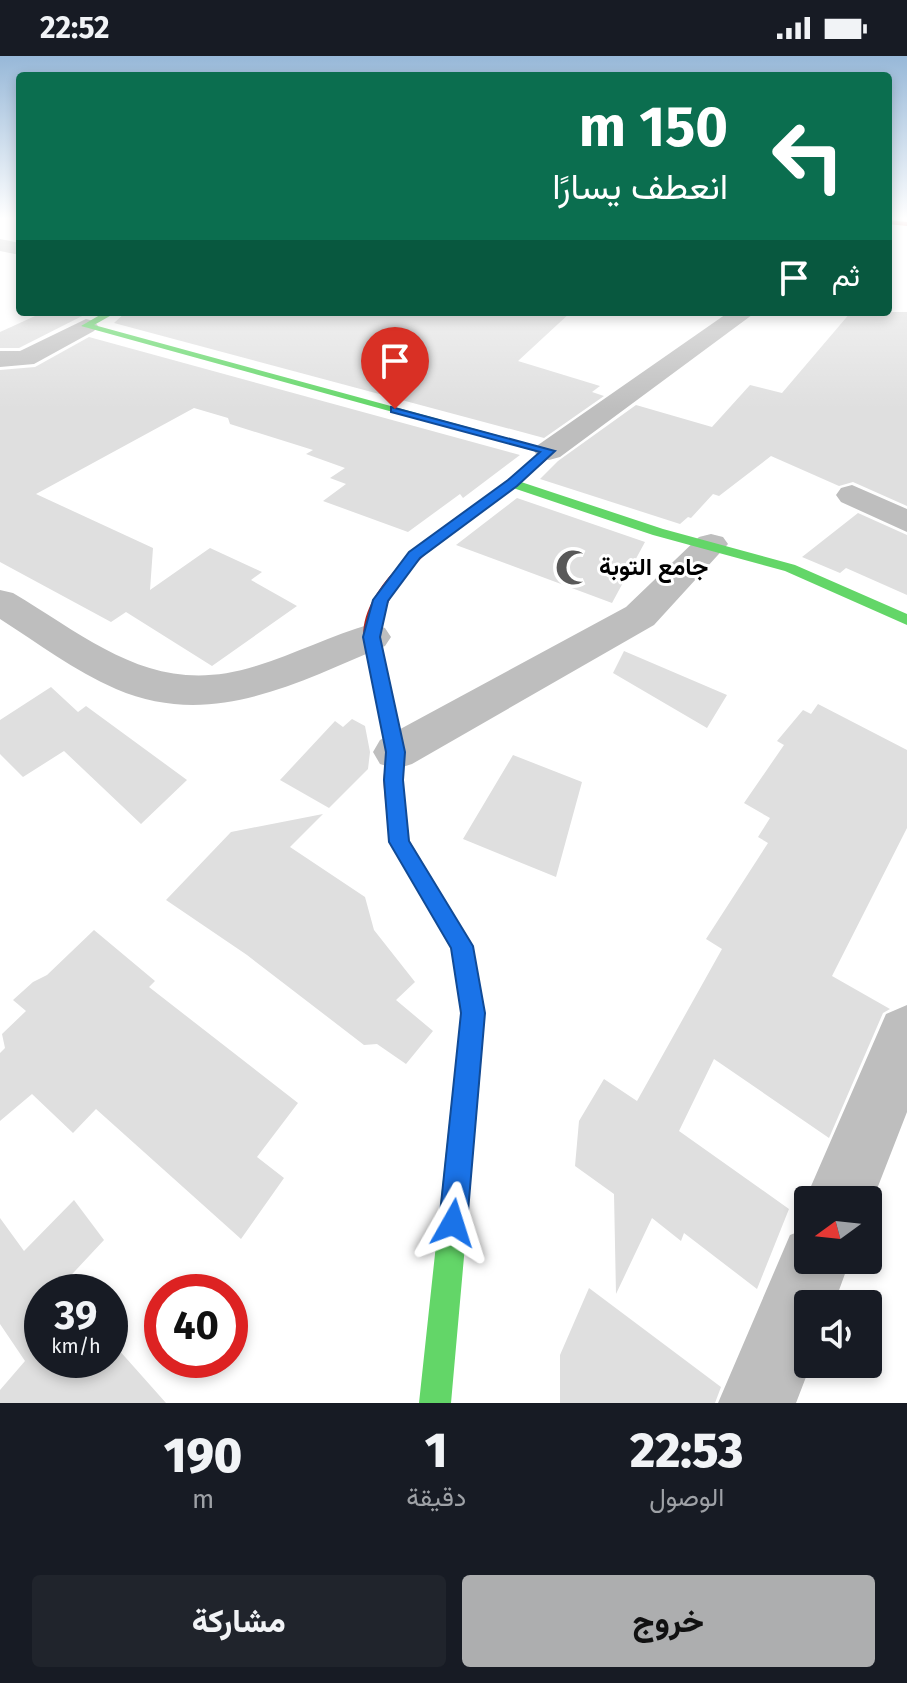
<!DOCTYPE html>
<html lang="ar">
<meta charset="utf-8">
<style>
:root{--surface:#171b24;--page:#20242c;--text:#f1f3f6;--muted:#9ea1a6;--accent:#adaeaf}
body{margin:0;font-family:"Fira Sans",Vazirmatn,sans-serif;background:var(--page);color:var(--text);direction:rtl;height:100vh;display:flex;flex-direction:column;font-size:30px;white-space:nowrap}
*{box-sizing:border-box;margin:0}
p{font-size:26px;color:var(--muted)}
.icon{flex:none;width:44px;height:44px;fill:none;stroke:currentColor;stroke-width:2;stroke-linecap:round;stroke-linejoin:round}
.map{position:relative;height:1347px;overflow:hidden;direction:ltr}
.sheet{display:flex;flex-direction:column;background:var(--surface);flex:1}
.sheet>*{flex:none}
.guide{position:absolute;left:16px;top:16px;width:876px;height:244px;border-radius:8px;box-shadow:0 4px 12px #0003;direction:rtl;background:#0b6e4f;color:#fff;overflow:hidden}
.needle{width:52px;rotate:255deg}
.fabs{position:absolute;left:794px;top:1130px;display:grid;gap:16px}
.fabs a{display:grid;place-items:center;width:88px;height:88px;border-radius:8px;background:var(--surface);box-shadow:0 4px 12px #0003;font-size:40px}
.speed{position:absolute;left:24px;top:1218px;display:flex;gap:16px;font-size:40px;font-weight:700;text-align:center}
.speed>*{display:grid;place-content:center;width:104px;height:104px;border-radius:50%;background:var(--surface);box-shadow:0 4px 12px #0003;line-height:1}
.speed small{font-size:20px;font-weight:400}
.speed .limit{border:12px solid #d22;background:#fff;color:#111}
.pin{position:absolute;display:grid;place-items:center;width:68px;height:68px;color:#fff;margin:-82px -34px;border-radius:50% 50% 50% 0;rotate:-45deg;box-shadow:0 0 8px #0007}
.pin .icon{rotate:45deg}
.me{position:absolute;width:88px;margin:-44px;rotate:6deg;stroke-linejoin:round;filter:drop-shadow(0 0 6px #0008)}
.turn{display:flex;align-items:center;gap:28px;height:168px;padding:0 32px;font-size:36px}
.turn .icon{width:104px;height:104px;stroke-width:2.5}
.turn b{display:block;font-size:56px;line-height:68px}
.then{display:flex;align-items:center;height:76px;padding:0 32px;background:#0003;gap:16px;font-size:30px}
.eta{display:flex;justify-content:space-evenly;align-items:center;height:136px;text-align:center}
.eta b{font-size:48px;font-weight:800;line-height:56px}
.cta{display:flex;gap:16px;margin-top:auto;padding:16px 32px}
.cta a{flex:1;height:92px;border-radius:8px;background:var(--accent);color:#111;font-size:32px;font-weight:800;line-height:92px;text-align:center}
.cta a+a{background:var(--page);color:var(--text)}
.status{display:flex;justify-content:space-between;align-items:center;height:56px;padding:0 40px;background:var(--surface);direction:ltr}
.status svg{height:22px;fill:currentColor}
.map>svg:first-child{display:block}
.building{fill:#dfdfdf}
.lines{fill:none;stroke-linecap:round;stroke-linejoin:round}
.street{fill:#bebebe;fill-rule:evenodd}
.fast{fill:#63d668;fill-rule:evenodd}
.slow{fill:#ff974d;fill-rule:evenodd}
.jam{fill:#b3261e;fill-rule:evenodd}
.route{fill:#1a73e8;stroke:#114b97;stroke-width:2}
.labels{text-anchor:middle;stroke-width:6;stroke-linejoin:round;paint-order:stroke}
.poi-label{font-size:24px;font-weight:bold;fill:#000;stroke:#fff;text-anchor:start}
</style>
<div class="status"><b>22:52</b><svg viewBox="0 0 49 12"><path d="M0 12V9h3v3zM5 12V6h3v6zM10 12V3h3v9zM15 12V0h3v12zM26 1h20v11H26zM47 4h2v5h-2z"/></svg></div>
<div class="map">
<svg width="907" height="1347" viewBox="0 0 907 1347">
<rect width="100%" height="100%" fill="#fff"/>
<path class="building" d="M44 256H90L19 292H0V276Z
M126 256H571L518 305 600 330 592 336 604 340 544 382 114 267Z
M851 256H907V450L853 426 839 430 771 400 719 440 713 438 691 462 688 461 680 468 540 423 558 405 636 349 712 371 750 329 782 337Z
M89 281 520 399 463 442 460 438 408 476 323 445 346 428 330 422 345 412 306 398 313 394 230 368 228 362 194 352 36 438 153 492 150 534 210 492 262 516 251 524 297 550 212 610 126 556 111 566 0 506V314L35 311Z
M517 442 645 486 612 547 456 489Z
M858 457 907 479V539L846 512 840 517 802 501Z
M624 595 727 639 707 672 613 617Z
M51 631 78 656 86 650 187 724 141 768 64 695 23 721 0 698V664Z
M818 648 907 694V772L832 920 890 953 883 957 829 1082 714 1003 679 1075 789 1153 757 1233 684 1177 681 1185 652 1162 616 1238 614 1138 575 1110 579 1065 604 1023 637 1045 722 893 706 883 768 787 758 781 770 762 744 747 784 689 777 685 803 654 811 658Z
M352 663 365 670 370 696 368 713 329 752 280 724 335 665 343 671Z
M513 699 582 726 556 821 463 783Z
M323 758 290 791 365 841 374 874 415 926 396 944 433 975 406 1008 377 988 364 989 247 899 166 844 231 776Z
M94 874 155 925 149 931 298 1047 257 1101 284 1122 241 1183 96 1053 73 1077 32 1038 0 1065V997L5 992 2 978 26 955 13 944 33 926 47 919Z
M74 1144 104 1184 61 1230 67 1236H42V1304H110V1284L166 1347H0V1334L25 1305 0 1268V1162L24 1195Z
M589 1232 721 1331 715 1347H560V1299Z"/>
<g class="lines">
<path class="street" d="M0 183 20 187V199L0 195Z
M729 256H756L560 401 549 404 538 401 534 395 538 389Z
M86 263 94 265 98 270 94 275 34 308 0 311V295H20Z
M852 429 907 453V476L841 446 836 439 841 432Z
M711 478 723 481 728 488 654 569 412 708 396 713 380 708 373 696 380 684 626 551 699 481Z
M0 534 13 537C95 586 155 642 256 610 295 598 332 579 371 568L385 572 391 581 385 590C296 627 212 674 116 633 74 615 38 587 0 563Z
M907 949V1056L868 1156V1144H808V1151L805 1144 886 958Z
M808 1172V1204H850L834 1248H808V1308H811L796 1347H718L790 1179Z"/>
<path class="fast" d="M105 256H117L94 269 552 394 542 397 81 270Z
M512 423 663 473 795 509 907 558V569L785 515 653 479 507 430 506 427Z
M467 1008 476 1012 480 1021 451 1347H419L454 1021 458 1012Z"/>
<path class="slow" d="M375 593 383 599 405 696 403 724 409 784 473 890 485 957 480 1021 476 1030 467 1034 458 1030 454 1021 461 957 451 893 389 786 383 724 387 696 367 599Z"/>
<path class="jam" d="M888 164 907 166V170L888 168Z
M542 391 555 395C504 452 362 507 383 599L381 603H369C337 537 449 467 493 435 509 423 525 409 541 396Z"/>
</g>
<linearGradient id="sky" x2="0" y2="1"><stop stop-color="#97b8d8"/><stop offset="0.46" stop-color="#fff"/><stop offset="1" stop-color="#fff" stop-opacity="0"/></linearGradient>
<rect width="907" height="353" fill="url(#sky)"/>
<path class="route" d="M391 351 555 395 517 430 420 502 388 545 380 581 405 696 403 724 409 785 473 890 485 957 467 1167 463 1177 453 1182 443 1177 439 1167 461 957 451 892 389 786 384 724 386 696 363 581 373 544 409 496 508 424 540 396 391 356Z"/>
<defs>
<symbol id="mosque-bare" viewBox="-9 -9 18 18"><path d="M3.5-4.9A6 6 0 1 0 3.5 4.9A5 5 0 1 1 3.5-4.9Z" fill="#595959" stroke="#fff" stroke-width="2.5" paint-order="stroke"/></symbol>
</defs>
<g fill-rule="evenodd">
<use href="#mosque-bare" x="548" y="486" width="51" height="51"/>
</g>
<g class="labels">
<g class="poi-label">
<text x="599" y="519">جامع التوبة</text>
</g>
</g>
</svg>
<div class="fabs">
<a><svg class="needle" viewBox="-14 -14 28 28"><path d="M0-13l5 13h-10z" fill="#e53935"/><path d="M0 13l5-13h-10z" fill="#9ea1a6"/></svg></a>
<a><svg class="icon" aria-label="sound" viewBox="0 0 24 24"><path d="M4 9h4l5-4v14l-5-4H4zM17 9q2 3 0 6"/></svg></a>
</div>
<div class="speed"><div>39<small>km/h</small></div><div class="limit">40</div></div>
<div class="pin" style="left:395px;top:353px;background:#d93025"><svg class="icon" aria-label="arrive" viewBox="0 0 24 24"><path d="M6 21V4h12l-3 4 3 4H6"/></svg></div>
<svg class="me" style="left:453px;top:1167px" viewBox="-20 -20 40 40"><path d="M0-17L14 15 0 8-14 15z" fill="#1a73e8" stroke="#fff" stroke-width="4"/></svg>
<div class="guide">
<div class="turn"><svg class="icon" aria-label="left" viewBox="0 0 24 24"><path d="M17 20v-9H6M10 6l-5 5 5 5"/></svg><div><b>150 m</b>انعطف يسارًا</div></div>
<div class="then">ثم<svg class="icon" aria-label="arrive" viewBox="0 0 24 24"><path d="M6 21V4h12l-3 4 3 4H6"/></svg></div>
</div>
</div>
<section class="sheet">
<div class="eta">
<div><b>22:53</b><p>الوصول</p></div>
<div><b>1</b><p>دقيقة</p></div>
<div><b>190</b><p>m</p></div>
</div>
<div class="cta"><a>خروج</a><a>مشاركة</a></div>
</section>
